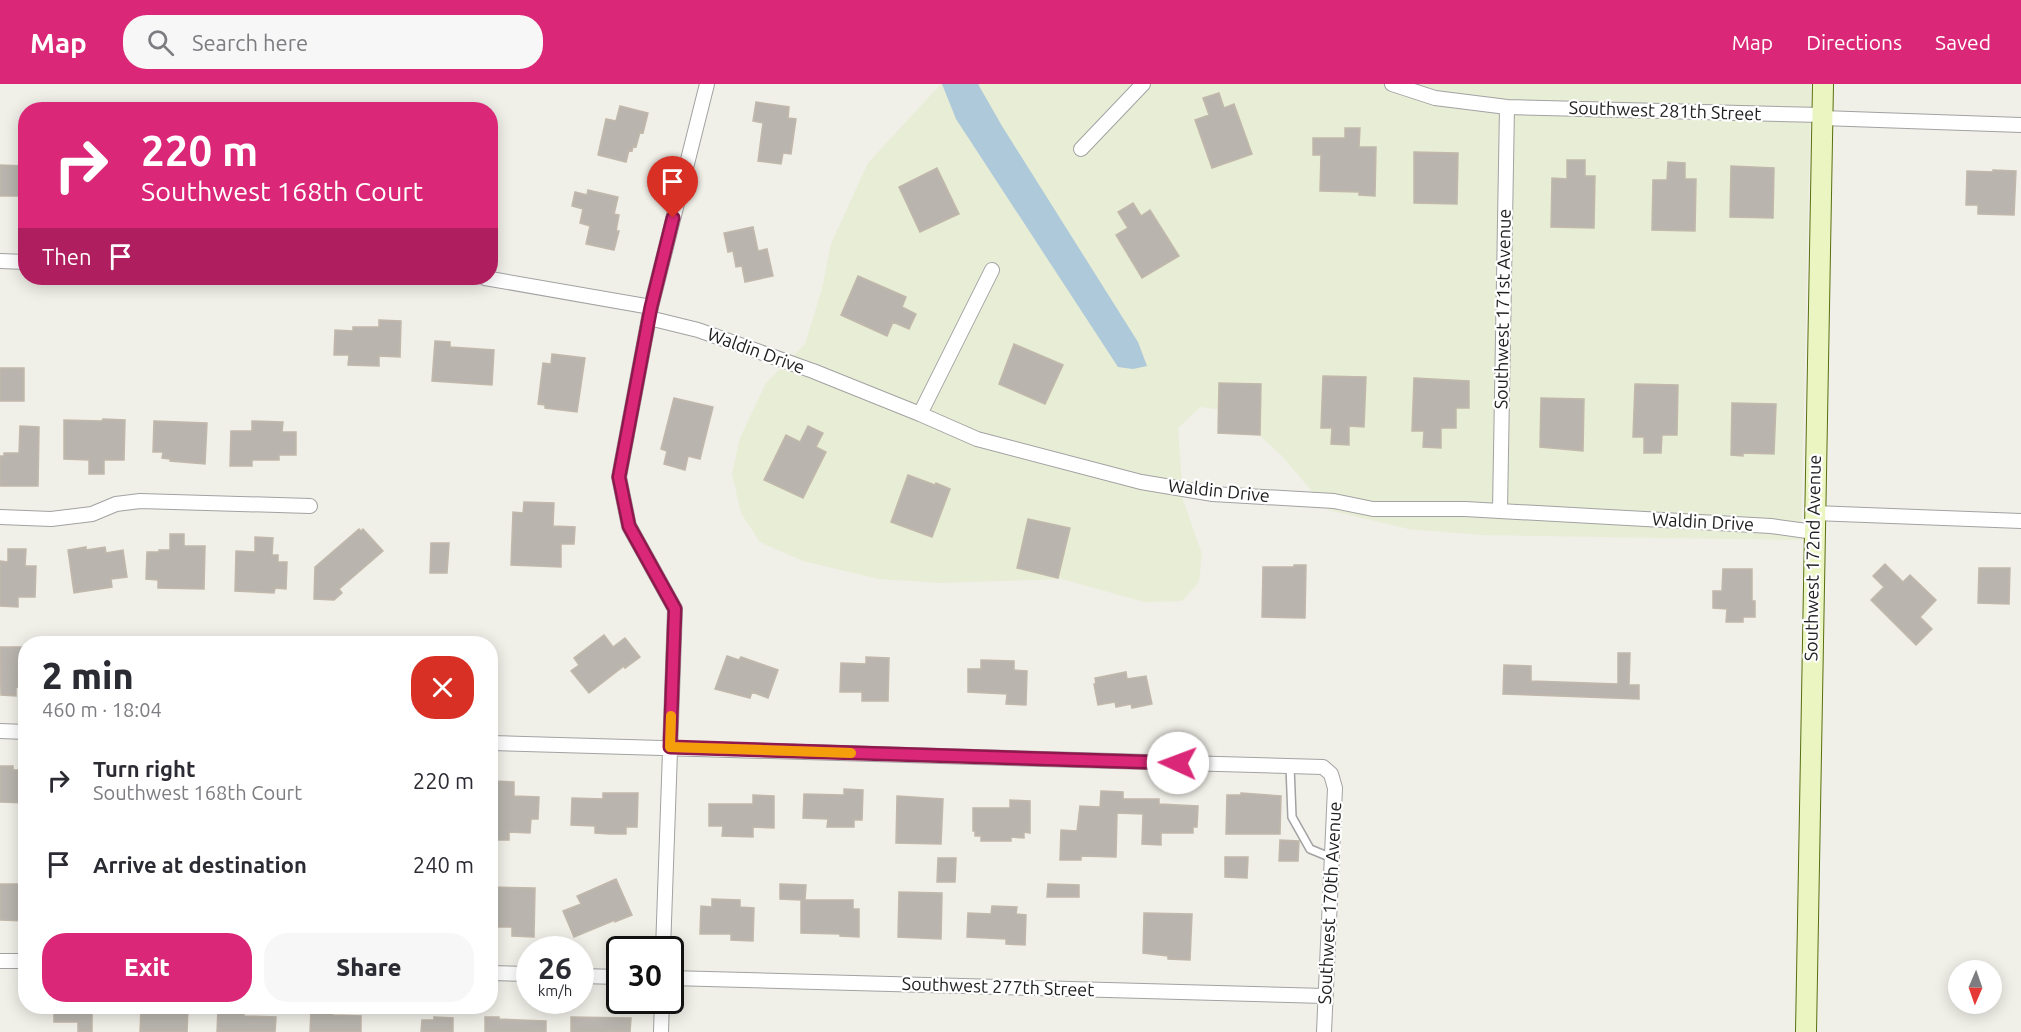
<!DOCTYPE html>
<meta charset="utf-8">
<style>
:root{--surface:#fff;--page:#f7f7f7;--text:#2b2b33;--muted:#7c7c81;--accent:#db2777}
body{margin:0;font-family:Ubuntu,sans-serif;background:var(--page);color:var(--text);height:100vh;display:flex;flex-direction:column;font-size:22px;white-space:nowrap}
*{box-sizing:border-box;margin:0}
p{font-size:20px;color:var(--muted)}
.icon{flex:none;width:33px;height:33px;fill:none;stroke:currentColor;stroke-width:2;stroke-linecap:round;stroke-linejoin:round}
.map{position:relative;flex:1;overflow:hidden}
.drawer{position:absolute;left:18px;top:552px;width:480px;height:378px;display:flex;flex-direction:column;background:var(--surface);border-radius:24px;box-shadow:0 3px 15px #0003}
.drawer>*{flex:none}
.banner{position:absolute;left:18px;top:18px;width:480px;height:183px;border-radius:24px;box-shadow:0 3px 15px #0003;background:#db2777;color:#fff;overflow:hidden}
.needle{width:39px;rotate:182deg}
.fabs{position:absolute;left:1948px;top:876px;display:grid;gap:12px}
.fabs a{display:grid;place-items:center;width:54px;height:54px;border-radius:50%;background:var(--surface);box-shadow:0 3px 15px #0003;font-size:30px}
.speed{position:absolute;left:516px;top:852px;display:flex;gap:12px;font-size:30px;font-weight:700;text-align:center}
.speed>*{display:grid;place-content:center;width:78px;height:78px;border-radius:50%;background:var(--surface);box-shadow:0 3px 15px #0003;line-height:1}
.speed small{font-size:15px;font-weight:400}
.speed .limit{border:3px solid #111;border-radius:9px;background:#fff;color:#111}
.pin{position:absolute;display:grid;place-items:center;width:51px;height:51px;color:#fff;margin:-62px -26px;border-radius:50% 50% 50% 0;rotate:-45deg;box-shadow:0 0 6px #0007}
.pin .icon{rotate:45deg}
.me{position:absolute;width:66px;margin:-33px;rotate:272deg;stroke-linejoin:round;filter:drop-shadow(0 0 4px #0008)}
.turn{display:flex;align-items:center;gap:21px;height:126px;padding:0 24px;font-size:27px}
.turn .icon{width:78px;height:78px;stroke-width:2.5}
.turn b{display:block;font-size:42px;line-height:51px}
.then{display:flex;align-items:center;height:57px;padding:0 24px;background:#0003;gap:12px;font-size:22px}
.round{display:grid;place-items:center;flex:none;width:63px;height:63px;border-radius:24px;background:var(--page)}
.summary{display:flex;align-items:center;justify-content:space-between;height:102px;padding:0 24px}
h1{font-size:36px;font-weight:800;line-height:45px}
.cta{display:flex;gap:12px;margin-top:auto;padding:12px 24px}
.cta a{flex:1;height:69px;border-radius:24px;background:var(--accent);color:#fff;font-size:24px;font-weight:800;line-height:69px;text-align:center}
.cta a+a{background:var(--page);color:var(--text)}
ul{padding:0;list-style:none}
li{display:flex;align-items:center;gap:18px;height:84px;padding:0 24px}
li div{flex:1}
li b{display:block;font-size:22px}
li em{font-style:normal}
header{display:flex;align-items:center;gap:36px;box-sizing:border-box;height:84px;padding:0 30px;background:var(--accent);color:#fff}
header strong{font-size:28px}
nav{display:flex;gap:33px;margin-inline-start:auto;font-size:21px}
.search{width:420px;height:54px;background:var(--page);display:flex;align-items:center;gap:15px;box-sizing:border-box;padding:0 21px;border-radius:24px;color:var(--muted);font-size:22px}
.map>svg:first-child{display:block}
.farmland{fill:#e8edd5}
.water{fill:#adc9da}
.building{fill:#b9b5ae;stroke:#c1b8ab;stroke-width:1.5}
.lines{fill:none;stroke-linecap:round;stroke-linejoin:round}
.lane-casing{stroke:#a2a2a2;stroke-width:10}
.street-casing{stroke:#a2a2a2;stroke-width:16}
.secondary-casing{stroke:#58700f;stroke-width:22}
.lane{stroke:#fff;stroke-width:7}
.street{stroke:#fff;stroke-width:14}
.secondary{stroke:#ebf5c2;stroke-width:20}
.route-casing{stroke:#8e194d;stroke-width:15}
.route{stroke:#db2777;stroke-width:10}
.slow{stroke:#f59e0b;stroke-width:10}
.labels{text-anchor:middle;stroke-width:4.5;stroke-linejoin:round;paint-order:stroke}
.street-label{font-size:18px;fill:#212121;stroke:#fff}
</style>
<header>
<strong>Map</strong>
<div class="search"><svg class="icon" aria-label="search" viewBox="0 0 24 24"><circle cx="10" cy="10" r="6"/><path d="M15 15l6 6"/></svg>Search here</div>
<nav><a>Map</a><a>Directions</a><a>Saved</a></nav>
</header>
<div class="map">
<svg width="2021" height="948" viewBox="0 0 2021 948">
<rect width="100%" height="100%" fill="#f0efe8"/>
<path class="farmland" d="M941 0H1811L1801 456 1482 451 1409 445 1328 426 1282 372 1233 327 1200 323 1178 344 1183 416 1202 470 1199 498 1182 517 1144 518 1062 495 940 499 879 495 803 477 760 458 741 429 732 390 740 354 766 299 805 260 822 205 831 160 868 79Z"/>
<path class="water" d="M942 0H978L1002 42 1138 258 1147 282 1133 285 1118 283 956 35Z"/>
<path class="building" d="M1219 9 1224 24 1234 20 1252 70 1212 84 1195 36 1209 31 1203 14Z
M756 18 789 23 788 34 796 35 791 70 783 69 781 80 758 77 763 39 753 37Z
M620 22 648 29 643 49 640 48 636 63 633 62 632 67 629 66 626 78 598 71 606 35 616 37Z
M1345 44H1360L1359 63H1376L1375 112 1359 111V108L1320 107 1321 71H1313V54H1345Z
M1414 68 1458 69 1457 120 1414 119Z
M1567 76H1585V92H1595L1594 144 1551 143 1552 94 1567 95Z
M1668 78 1685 79V95H1696L1695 147 1652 146 1653 96H1667Z
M0 81 26 82V112H0Z
M1731 82 1774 84 1773 134 1730 133Z
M937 84 959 130 920 148 899 103Z
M1993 86 2016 87 2014 131 1978 130V121H1966L1967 87 1993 88Z
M588 106 618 113 614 130 619 131 616 147H619L614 166 586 160 590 142 580 139 583 125 572 122 575 108 587 111Z
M1133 119 1141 132 1150 126 1179 172 1142 194 1116 151 1128 144 1118 128Z
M753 143 758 167 767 165 773 192 745 198 742 182 736 183 733 167 728 168 724 149Z
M858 192 906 213 902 223 916 230 909 245 893 238 887 252 841 231Z
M379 236 401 237 400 273 379 272V282L348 281 349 271H334L335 246 353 247V243H379Z
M435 257 450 258V263L494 266 492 301 432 297Z
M1014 260 1063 281 1045 320 999 300Z
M552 270 585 274 577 328 545 324V321L538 320 543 279 551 280Z
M0 284H24V317H0Z
M1323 292 1366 293 1364 343 1349 342V361L1331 360 1332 344H1321Z
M1414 294 1469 297V324H1456V344H1441V364L1423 363 1424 347H1412Z
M1219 299 1261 300 1260 351 1218 349Z
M1635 300 1678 301 1677 351H1662L1661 369H1644V353H1633Z
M674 314 713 323 700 375 688 372 685 386 664 380 667 367 661 365Z
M1541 314 1584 315 1583 367 1540 363Z
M1732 319 1776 320 1774 370 1743 369V372L1731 371Z
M103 335 125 336 124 376H104V390H89V376L64 375V336L102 337Z
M154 337 207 339 205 380 170 377V375L162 374 163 368H153Z
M252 337 283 338 282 348H296V371H279V376H252V382H230L231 347H252Z
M20 342 39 343 38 402H0V372H4V369H19Z
M808 342 823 349 816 363 826 368 803 414 764 396 786 351 800 358Z
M908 391 935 401 936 399 950 405 932 453 891 438Z
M524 418 554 419 553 442 575 443 574 460H561V483L511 481 513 428 523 429Z
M1028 435 1070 444 1058 494 1017 484Z
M359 445 361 447 363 445 383 467 339 505 342 509 334 516 314 515 315 483Z
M170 450H184V462H205L204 505 158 504V496L146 495 147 468H159V466H170Z
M255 453 273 454 272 471H278V478H287L286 505 275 504 274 509 235 507 236 467 255 468Z
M431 459H449L447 489H430Z
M86 463V466L105 463 106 469 123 466 127 493 111 495 112 503 74 509 68 466Z
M8 465H26L25 482H36L35 513H18V523L0 522V477L8 478Z
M1885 480 1903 498 1910 491 1936 516 1920 533 1932 545 1916 561 1871 516 1884 503 1873 492Z
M1294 481H1306L1305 534 1262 533 1263 483H1294Z
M1979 484H2010L2009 520 1978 519Z
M1723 485H1752V517H1755V533H1743V538H1726L1727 525 1713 524V507H1722Z
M604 551 613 563 625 554 640 573 625 584 624 582 589 609 571 587 579 581 574 574Z
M0 563H26V604L16 603V612L1 611Z
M1618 569H1630L1629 601H1639V615L1503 610 1504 581 1531 582V597L1618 600Z
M727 572 739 576 741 573 778 586 768 614 752 608 750 614 715 605Z
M866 573 889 574 888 617H862V608H840L841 579 866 580Z
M981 576 1014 577V586L1027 587 1026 621 1006 620 1007 610 968 608V585H981Z
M1126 588 1127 595 1146 592 1152 620 1132 624 1131 620 1116 623 1115 618 1098 621 1094 600H1096L1095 594Z
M0 682H13V686H26V719L0 718Z
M493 697 514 698V712L539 713 538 735H531L530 749 509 748V756H492Z
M844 705 863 706 862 736H854V743H827L828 735 803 734 804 710 844 711Z
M1101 707 1123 708V715H1159V720L1198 722 1197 743H1193V749H1161V761L1142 760 1143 730 1117 729 1116 773 1081 772V776H1060L1061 746 1077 747 1080 722 1100 723Z
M603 709H638L637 743H626V750H610L595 749V742L571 741 572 714 603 715Z
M1241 709 1281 712 1280 750H1226L1227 711H1241Z
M753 711 774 712V744L753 743V753L722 752 723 742H709V720H753Z
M897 712 943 715 941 760 896 759Z
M1010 716 1030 717V749L1024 748V754L1011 753V757H981V752H975V747H973V724H1010Z
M1280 756 1299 757 1298 777H1279Z
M1225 773H1248L1247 794 1225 793Z
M938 774H956L955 798H937Z
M616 795 632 831 615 838V836L574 853 563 827 581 820 577 812Z
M0 800H26V837L0 836Z
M780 800 806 801 805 816H853V825H859V853L840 852V850L801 849V816L780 815Z
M1048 800 1079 801V813H1047Z
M490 803 535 804 534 853 512 852V843H490Z
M899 808 942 809 941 855 898 853Z
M712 815 740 816V823L754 824 753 857 731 856V850H700L701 822 712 823Z
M992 822 1017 823 1016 830 1026 831 1025 861 1006 860V855L967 853 968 829 991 830Z
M1144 829 1192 830 1190 876 1168 875V872L1143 869Z
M54 922H92V948H78V938H54Z
M150 923 188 925 187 948H140L141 924H150Z
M218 925 244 926V932L276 933 275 948H217Z
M311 926 333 927V931L361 932V948H310Z
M434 933 453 934V948H421L422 936H434Z
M485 933H499V935L546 937V948H485Z
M571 933 631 934 630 948H571Z"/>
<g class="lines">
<defs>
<path id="lane" d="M1290 682 1292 733 1310 765 1332 774"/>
<path id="street" d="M1392 0 1435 14 1507 23 1822 31
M1822 34 2021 41
M1081 65 1143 0
M0 177 26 178
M485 194 651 223
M649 234 698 246 813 287 920 330 977 355 1141 398 1213 410 1334 417 1373 425H1465L1771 442 1814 448
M920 330 992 186
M1500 426 1507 23
M1814 429 2021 437
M0 433 51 435 92 430 116 420 140 417 310 422
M0 647 26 648
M490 659 1323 683 1331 690 1335 704 1324 948
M663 866 675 525 629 442 619 393 651 223 707 0
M0 877H26
M490 889 530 890
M580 892 620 893
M670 894 1325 912
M661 948 662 916"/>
<path id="secondary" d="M1806 948 1823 0"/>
</defs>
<use href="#lane" class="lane-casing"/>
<use href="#street" class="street-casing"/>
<use href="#secondary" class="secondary-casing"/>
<use href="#lane" class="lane"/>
<use href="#street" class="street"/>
<use href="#secondary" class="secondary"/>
</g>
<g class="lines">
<defs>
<path id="route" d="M673 134 651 223 619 393 629 442 675 525 670 663 1178 679"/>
</defs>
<use href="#route" class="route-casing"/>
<use href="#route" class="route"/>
<path class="slow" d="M671 632 670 663 851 669"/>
</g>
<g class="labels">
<g class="street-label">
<text transform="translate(1665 27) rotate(2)" y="6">Southwest 281th Street</text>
<text transform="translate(1503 225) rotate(-89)" y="6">Southwest 171st Avenue</text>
<text transform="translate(756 267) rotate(20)" y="6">Waldin Drive</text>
<text transform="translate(1219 407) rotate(6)" y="6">Waldin Drive</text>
<text transform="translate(1703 438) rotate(3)" y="6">Waldin Drive</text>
<text transform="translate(1813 474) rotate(-89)" y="6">Southwest 172nd Avenue</text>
<text transform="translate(1330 819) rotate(-87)" y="6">Southwest 170th Avenue</text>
<text transform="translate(998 903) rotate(2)" y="6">Southwest 277th Street</text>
</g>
</g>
</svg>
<div class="fabs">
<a><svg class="needle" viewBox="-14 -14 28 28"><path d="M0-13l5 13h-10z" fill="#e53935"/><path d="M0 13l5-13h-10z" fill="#7c7c81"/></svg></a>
</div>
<div class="speed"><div>26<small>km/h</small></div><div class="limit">30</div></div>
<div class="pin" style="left:673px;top:134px;background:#d93025"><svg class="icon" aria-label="arrive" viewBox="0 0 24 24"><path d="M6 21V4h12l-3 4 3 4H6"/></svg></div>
<svg class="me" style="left:1178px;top:679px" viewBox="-20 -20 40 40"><circle r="19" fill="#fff"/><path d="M0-13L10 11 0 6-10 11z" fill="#db2777"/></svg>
<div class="banner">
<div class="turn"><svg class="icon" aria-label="right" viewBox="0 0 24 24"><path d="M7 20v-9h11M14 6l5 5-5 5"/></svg><div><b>220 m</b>Southwest 168th Court</div></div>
<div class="then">Then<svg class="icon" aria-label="arrive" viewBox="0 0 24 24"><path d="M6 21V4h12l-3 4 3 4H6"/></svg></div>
</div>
<section class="drawer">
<div class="summary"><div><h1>2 min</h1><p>460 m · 18:04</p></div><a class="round" style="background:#d93025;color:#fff"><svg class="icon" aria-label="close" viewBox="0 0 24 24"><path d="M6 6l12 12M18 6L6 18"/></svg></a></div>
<ul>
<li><svg class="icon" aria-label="right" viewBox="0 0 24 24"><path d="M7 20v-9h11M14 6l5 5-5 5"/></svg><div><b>Turn right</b><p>Southwest 168th Court</p></div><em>220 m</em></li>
<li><svg class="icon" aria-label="arrive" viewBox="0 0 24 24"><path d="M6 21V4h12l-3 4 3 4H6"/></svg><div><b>Arrive at destination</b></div><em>240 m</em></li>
</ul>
<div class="cta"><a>Exit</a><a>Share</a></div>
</section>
</div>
